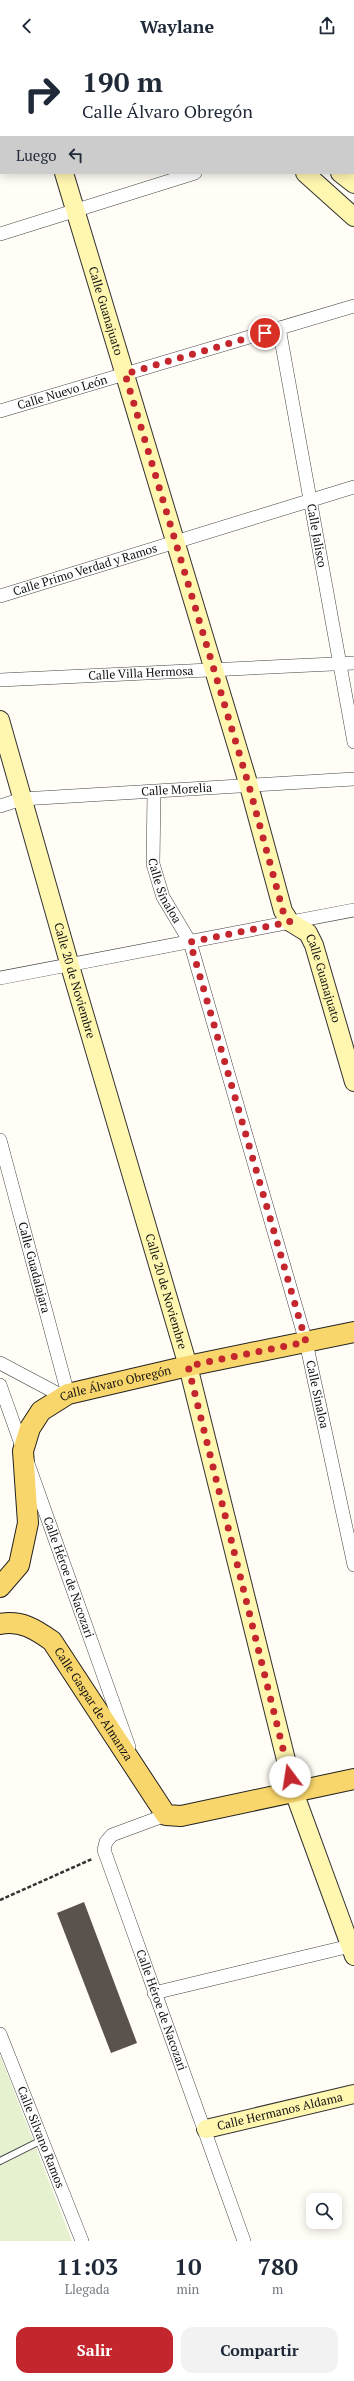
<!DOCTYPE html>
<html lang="es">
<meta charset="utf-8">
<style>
:root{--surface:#fff;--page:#f2f2f3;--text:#1f2937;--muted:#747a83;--accent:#c4262e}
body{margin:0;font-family:"PT Serif",serif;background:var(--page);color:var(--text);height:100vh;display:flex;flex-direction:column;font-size:15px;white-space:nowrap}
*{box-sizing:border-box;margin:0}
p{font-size:13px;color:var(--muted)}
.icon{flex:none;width:22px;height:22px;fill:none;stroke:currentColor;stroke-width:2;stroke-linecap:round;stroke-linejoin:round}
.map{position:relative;height:2189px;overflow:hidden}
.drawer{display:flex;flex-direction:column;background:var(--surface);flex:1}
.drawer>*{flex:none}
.guide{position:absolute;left:0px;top:0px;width:354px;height:122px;box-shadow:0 2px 10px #0003;background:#fff;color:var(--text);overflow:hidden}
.buttons{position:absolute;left:306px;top:2141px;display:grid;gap:8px}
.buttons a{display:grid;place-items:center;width:36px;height:36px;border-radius:8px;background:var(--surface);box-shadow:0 2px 10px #0003;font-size:20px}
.pin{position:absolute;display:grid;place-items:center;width:34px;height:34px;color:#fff;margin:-17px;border:2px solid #fff;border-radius:50%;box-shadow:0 1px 4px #0007}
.me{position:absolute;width:44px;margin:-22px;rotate:346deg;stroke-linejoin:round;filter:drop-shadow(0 0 3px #0008)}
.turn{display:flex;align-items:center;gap:14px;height:84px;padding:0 16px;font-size:18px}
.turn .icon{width:52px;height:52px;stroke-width:2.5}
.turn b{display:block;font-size:28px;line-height:34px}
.then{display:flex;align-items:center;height:38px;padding:0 16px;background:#0003;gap:8px;font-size:15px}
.eta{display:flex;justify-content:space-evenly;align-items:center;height:68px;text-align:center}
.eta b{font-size:24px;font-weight:600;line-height:28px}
.button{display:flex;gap:8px;margin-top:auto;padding:8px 16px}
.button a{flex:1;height:46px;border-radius:12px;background:var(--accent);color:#fff;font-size:16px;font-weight:600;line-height:46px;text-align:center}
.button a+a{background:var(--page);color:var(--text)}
header{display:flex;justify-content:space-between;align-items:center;height:52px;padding:0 16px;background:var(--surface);font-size:18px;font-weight:600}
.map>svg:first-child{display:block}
.pitch{fill:#e6f2cf}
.building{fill:#5a524d}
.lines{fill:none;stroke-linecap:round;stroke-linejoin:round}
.lane-casing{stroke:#444;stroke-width:8}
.street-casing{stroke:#444;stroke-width:14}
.secondary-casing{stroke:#333;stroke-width:20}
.primary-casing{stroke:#222;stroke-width:22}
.path{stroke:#333;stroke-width:2.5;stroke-dasharray:4 2;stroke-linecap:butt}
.lane{stroke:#fff;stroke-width:6}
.street{stroke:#fff;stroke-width:13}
.secondary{stroke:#fff6b0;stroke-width:18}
.primary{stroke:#f9d66b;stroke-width:20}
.route{stroke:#c4262e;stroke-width:7;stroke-dasharray:0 12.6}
.labels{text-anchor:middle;stroke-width:4;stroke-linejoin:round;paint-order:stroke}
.street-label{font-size:12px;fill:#111;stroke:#fff}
</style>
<header><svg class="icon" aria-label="back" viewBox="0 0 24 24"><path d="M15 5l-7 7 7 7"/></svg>Waylane<svg class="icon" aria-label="share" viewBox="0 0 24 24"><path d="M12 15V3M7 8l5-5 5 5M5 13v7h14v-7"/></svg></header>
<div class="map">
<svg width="354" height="2189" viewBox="0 0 354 2189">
<rect width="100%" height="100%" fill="#fffdf5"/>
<path class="pitch" d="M0 2003 72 2189H0Z"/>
<path class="building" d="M84 1850 137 1991 111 2001 57 1861Z"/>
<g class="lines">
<defs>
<path id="lane" d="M0 2109 42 2088"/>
<g id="street">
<path d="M257 0V1"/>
<path d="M0 7 1 6"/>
<path d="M353 84 354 83"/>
<path d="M0 182 195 121"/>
<path id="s1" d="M279 276 354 690"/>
<path id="s2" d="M0 359 354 254"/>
<path id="s3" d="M0 544 354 435"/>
<path id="s4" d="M0 628 354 611"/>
<path id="s5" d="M154 740 153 812 163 845 190 890 306 1290 354 1513"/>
<path id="s6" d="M0 754 22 747 354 727"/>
<path d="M0 926 354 858"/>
<path id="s7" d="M0 1088 68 1342"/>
<path d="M0 1311 64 1345"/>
<path id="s8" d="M0 1333 129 1695"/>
<path id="s9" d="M166 1763 112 1783 106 1790 104 1798 244 2189"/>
<path d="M154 1941 354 1893"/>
<path id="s10" d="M0 1982 82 2189"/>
</g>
<g id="secondary">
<path d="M29 0V1"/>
<path d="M157 0 158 1"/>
<path d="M199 0 201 1"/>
<path id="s11" d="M64 121 249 734 283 859 290 870 308 881 314 893 354 1030"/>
<path d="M305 121 354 165"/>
<path d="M340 121 354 132"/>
<path id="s12" d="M0 668 70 914 188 1314 294 1740 354 1904"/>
<path id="s13" d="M206 2077 354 2042"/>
</g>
<g id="primary">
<path id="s14" d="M0 1535 19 1513 28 1471 23 1399 30 1376 41 1359 68 1342 188 1314 354 1280"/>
<path id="s15" d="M0 1572C21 1568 35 1577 52 1589L166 1763 181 1764 354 1727"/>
</g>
</defs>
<use href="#lane" class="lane-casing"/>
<use href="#street" class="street-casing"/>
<use href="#secondary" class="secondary-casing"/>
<use href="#primary" class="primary-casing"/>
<path class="path" d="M0 1848 92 1807"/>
<use href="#lane" class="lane"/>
<use href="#street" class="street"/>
<use href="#secondary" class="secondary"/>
<use href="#primary" class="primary"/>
</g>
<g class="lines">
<path class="route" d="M265 281 125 322 249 734 283 859 290 870 190 890 306 1290 188 1314 290 1725"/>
</g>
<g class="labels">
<g class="street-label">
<text dy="4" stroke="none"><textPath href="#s11" startOffset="144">Calle Guanajuato</textPath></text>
<text dy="4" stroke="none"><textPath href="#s2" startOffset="65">Calle Nuevo León</textPath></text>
<text dy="4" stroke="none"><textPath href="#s1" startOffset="211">Calle Jalisco</textPath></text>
<text dy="4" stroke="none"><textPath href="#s3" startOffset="89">Calle Primo Verdad y Ramos</textPath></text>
<text dy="4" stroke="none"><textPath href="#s4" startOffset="141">Calle Villa Hermosa</textPath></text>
<text dy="4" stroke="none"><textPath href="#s6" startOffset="178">Calle Morelia</textPath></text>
<text dy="4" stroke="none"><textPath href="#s5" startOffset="101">Calle Sinaloa</textPath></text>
<text dy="4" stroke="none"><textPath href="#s11" startOffset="852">Calle Guanajuato</textPath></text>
<text dy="4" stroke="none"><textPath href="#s12" startOffset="271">Calle 20 de Noviembre</textPath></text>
<text dy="4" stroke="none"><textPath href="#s7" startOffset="132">Calle Guadalajara</textPath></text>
<text dy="4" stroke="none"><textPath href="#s12" startOffset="595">Calle 20 de Noviembre</textPath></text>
<text dy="4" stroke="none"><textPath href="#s14" startOffset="269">Calle Álvaro Obregón</textPath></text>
<text dy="4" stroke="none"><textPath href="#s5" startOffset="629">Calle Sinaloa</textPath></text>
<text dy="4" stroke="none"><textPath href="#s8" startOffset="204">Calle Héroe de Nacozari</textPath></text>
<text dy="4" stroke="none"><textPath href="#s15" startOffset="132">Calle Gaspar de Almanza</textPath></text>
<text dy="4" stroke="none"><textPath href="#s9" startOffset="245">Calle Héroe de Nacozari</textPath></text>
<text dy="4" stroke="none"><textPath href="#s13" startOffset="76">Calle Hermanos Aldama</textPath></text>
<text dy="4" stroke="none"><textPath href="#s10" startOffset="111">Calle Silvano Ramos</textPath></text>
</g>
</g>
</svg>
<div class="buttons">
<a><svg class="icon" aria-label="search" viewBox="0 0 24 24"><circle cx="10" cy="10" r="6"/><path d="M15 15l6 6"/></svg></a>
</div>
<div class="pin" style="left:265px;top:281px;background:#d93025"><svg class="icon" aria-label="arrive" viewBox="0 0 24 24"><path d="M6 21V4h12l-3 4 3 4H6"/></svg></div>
<svg class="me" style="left:290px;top:1725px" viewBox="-20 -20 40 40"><circle r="19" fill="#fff"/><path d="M0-13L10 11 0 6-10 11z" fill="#c4262e"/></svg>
<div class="guide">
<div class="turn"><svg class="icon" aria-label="right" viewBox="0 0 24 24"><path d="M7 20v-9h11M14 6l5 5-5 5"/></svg><div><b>190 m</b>Calle Álvaro Obregón</div></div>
<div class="then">Luego<svg class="icon" aria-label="left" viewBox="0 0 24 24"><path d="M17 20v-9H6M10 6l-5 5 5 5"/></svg></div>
</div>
</div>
<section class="drawer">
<div class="eta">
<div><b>11:03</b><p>Llegada</p></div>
<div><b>10</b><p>min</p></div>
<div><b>780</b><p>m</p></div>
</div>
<div class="button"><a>Salir</a><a>Compartir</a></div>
</section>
